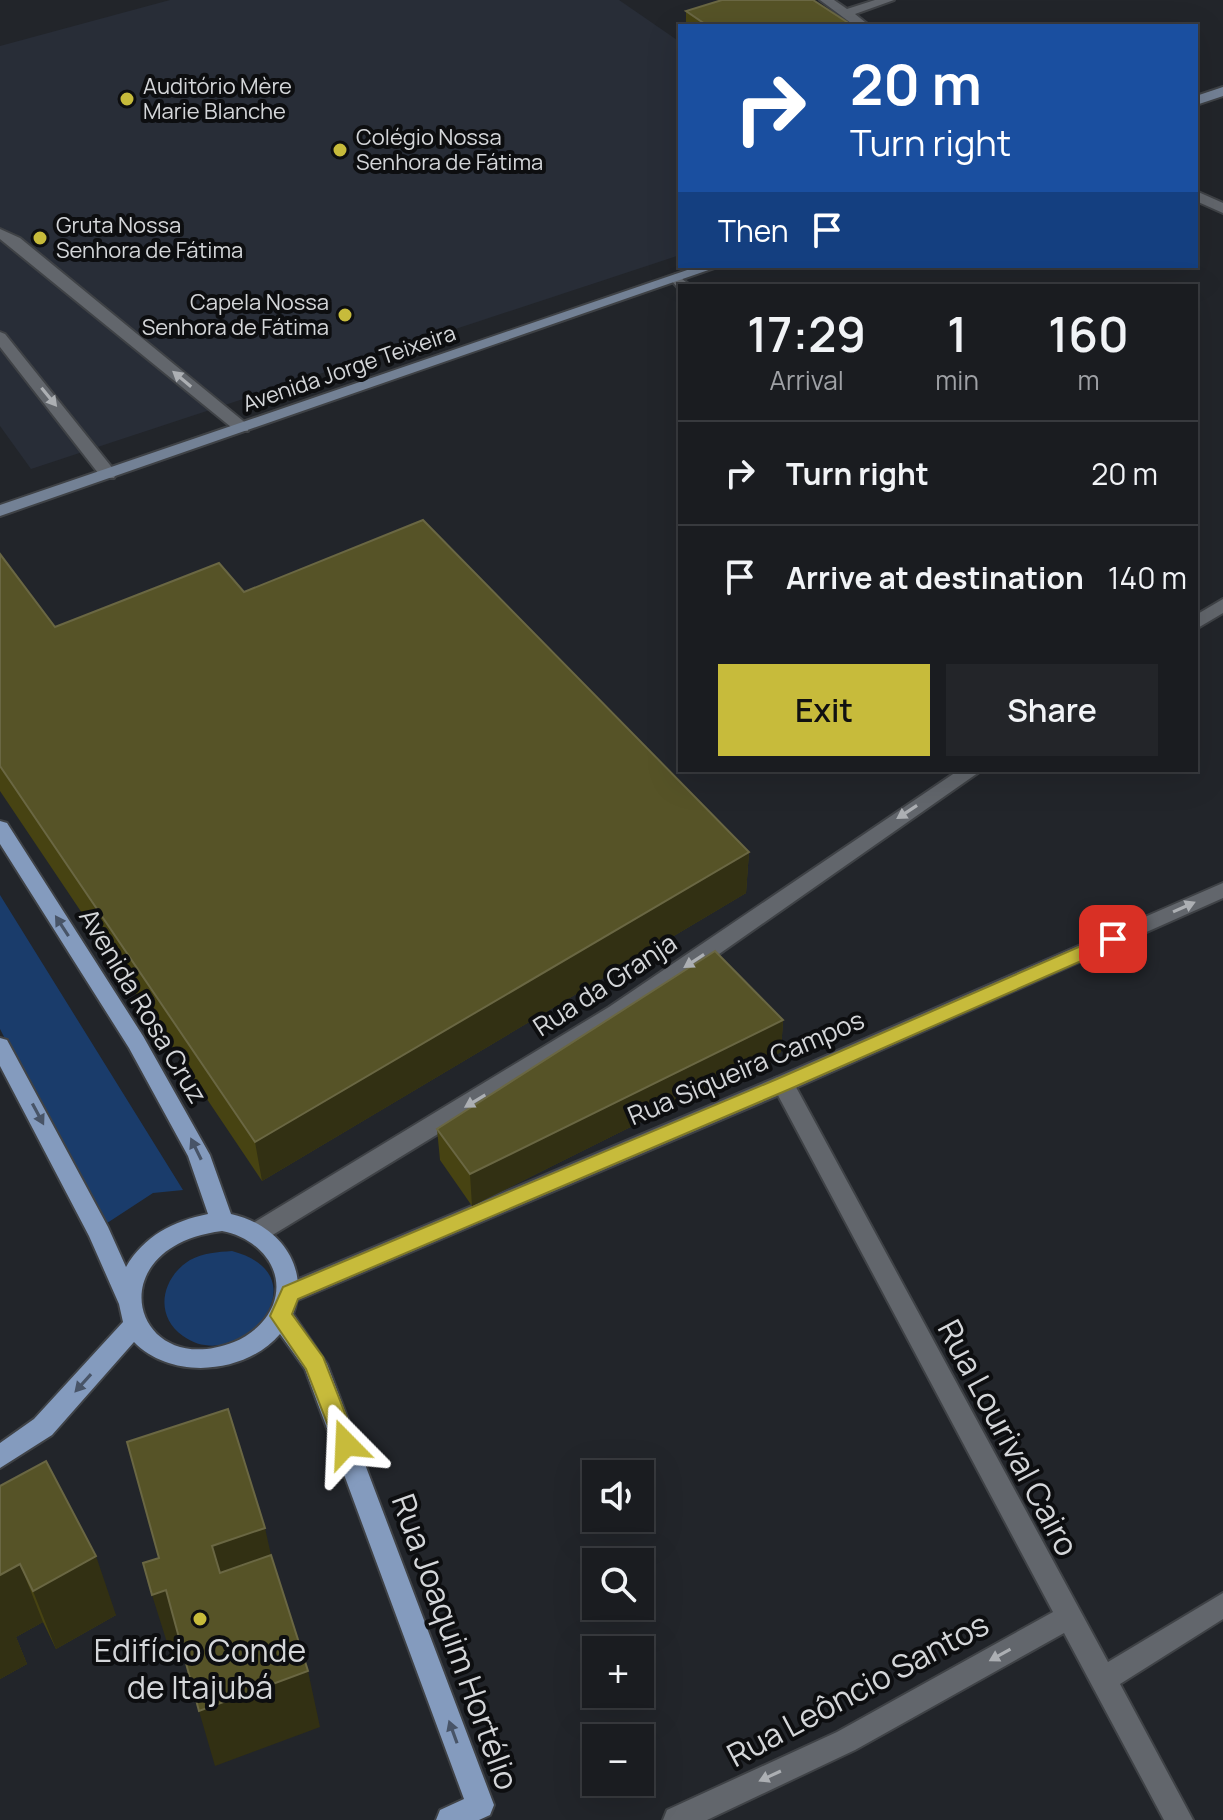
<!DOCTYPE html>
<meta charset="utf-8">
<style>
:root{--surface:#1a1c20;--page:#232529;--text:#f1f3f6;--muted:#9fa1a5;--line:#383a3e;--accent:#c7bb3b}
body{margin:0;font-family:Manrope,sans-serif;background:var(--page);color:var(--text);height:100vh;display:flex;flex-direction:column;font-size:30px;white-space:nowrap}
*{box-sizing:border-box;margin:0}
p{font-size:26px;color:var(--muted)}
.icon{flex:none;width:44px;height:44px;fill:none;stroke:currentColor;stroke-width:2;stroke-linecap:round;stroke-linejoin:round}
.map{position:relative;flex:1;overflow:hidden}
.details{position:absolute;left:678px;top:284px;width:520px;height:488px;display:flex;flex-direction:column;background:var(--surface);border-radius:0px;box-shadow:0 8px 32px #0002,0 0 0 2px var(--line)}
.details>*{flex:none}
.hud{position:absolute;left:678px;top:24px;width:520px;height:244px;border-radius:0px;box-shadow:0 8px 32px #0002,0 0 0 2px var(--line);background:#1a4fa0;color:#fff;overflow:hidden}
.tools{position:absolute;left:582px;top:1460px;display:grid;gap:16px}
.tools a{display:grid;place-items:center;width:72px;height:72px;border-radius:0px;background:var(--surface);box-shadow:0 8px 32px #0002,0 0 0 2px var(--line);font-size:40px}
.pin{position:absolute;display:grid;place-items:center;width:68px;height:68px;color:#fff;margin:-34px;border-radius:16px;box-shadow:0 4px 12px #0006}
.me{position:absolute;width:88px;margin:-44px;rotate:339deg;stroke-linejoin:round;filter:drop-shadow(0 0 6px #0008)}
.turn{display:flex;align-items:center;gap:28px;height:168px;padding:0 40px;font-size:36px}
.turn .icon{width:104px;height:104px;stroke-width:2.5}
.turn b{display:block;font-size:56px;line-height:68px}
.then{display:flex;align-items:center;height:76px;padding:0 40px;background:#0003;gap:16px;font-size:30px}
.eta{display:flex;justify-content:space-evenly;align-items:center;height:136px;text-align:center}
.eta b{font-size:48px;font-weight:600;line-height:56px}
.cta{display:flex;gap:16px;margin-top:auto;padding:16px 40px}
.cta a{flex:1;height:92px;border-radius:0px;background:var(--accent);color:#111;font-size:32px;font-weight:600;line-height:92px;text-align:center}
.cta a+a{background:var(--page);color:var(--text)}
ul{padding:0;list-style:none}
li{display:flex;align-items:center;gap:24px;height:104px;padding:0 40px;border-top:2px solid var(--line)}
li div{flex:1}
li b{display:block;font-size:30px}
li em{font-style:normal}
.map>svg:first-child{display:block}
.built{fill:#282d37}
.green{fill:#1a3c6b}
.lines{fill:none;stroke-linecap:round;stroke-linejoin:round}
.service-casing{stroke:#3f4246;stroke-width:4}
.minor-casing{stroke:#3f4246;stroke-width:4}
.tertiary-casing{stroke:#3f4246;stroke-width:4}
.secondary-casing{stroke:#3f4246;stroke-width:4}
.primary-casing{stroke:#3f4246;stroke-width:4}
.service{fill:#62666c;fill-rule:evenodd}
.minor{fill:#62666c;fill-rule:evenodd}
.tertiary{fill:#62666c;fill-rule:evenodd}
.secondary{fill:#738195;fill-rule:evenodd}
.primary{fill:#849bbe;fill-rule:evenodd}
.wall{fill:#474312}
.shaded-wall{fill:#323013}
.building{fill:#565327;stroke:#6a6743;stroke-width:2}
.oneway{fill:#acafb3}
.oneway2{fill:#485467}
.route{fill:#c7bb3b;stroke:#817a26;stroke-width:2}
.poi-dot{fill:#c7bb3b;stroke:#0d0e10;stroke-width:3}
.labels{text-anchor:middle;stroke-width:8;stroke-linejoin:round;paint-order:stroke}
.far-poi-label{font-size:22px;fill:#d4d6d9;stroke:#0d0e10;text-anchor:start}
.far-street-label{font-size:22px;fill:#d4d6d9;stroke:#0d0e10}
.street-label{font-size:26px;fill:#d4d6d9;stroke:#0d0e10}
.near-street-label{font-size:32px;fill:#d4d6d9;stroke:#0d0e10}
.near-poi-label{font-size:32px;fill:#d4d6d9;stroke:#0d0e10}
</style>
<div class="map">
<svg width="1223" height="1820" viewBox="0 0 1223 1820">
<rect width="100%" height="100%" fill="#22252a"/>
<path class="built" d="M170 0H619L680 42V255L31 469 0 426V46Z"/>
<path class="green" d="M0 895 183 1190 153 1193 101 1227 0 1029Z
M232 1251C326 1276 239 1377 183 1336 154 1316 161 1278 190 1260 203 1253 218 1252 232 1251Z"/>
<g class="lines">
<defs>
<path id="service" d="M0 229 20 238 248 425V431H236L0 239Z
M0 332 5 334 114 470 116 474 114 478H102L0 347Z"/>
<path id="minor" d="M820 0H834L847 9 875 0H894L855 14 870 26H855Z
M1196 191 1223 203V213L1196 201Z
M676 274 691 286H680L679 289 669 278Z
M783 1076 791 1078 1108 1662 1223 1593V1619L1120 1684 1193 1820H1164L1064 1633 855 1750 707 1820H663L667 1810 837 1732 1053 1612 772 1084 775 1078Z"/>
<path id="tertiary" d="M1223 599V613L1196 629V615Z
M959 770H982L682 980 505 1093 266 1239 258 1241 250 1239 247 1232 250 1225 609 1007Z
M1223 883V898L791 1090 298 1300 290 1303 282 1300 278 1293 282 1286 775 1078Z"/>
<path id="secondary" d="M1223 87V96L1196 105V96Z
M699 266H720L0 516V505Z"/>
<path id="primary" d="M0 821 7 823 143 1036 210 1155 231 1214C278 1224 311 1266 293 1314L327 1364 494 1805 490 1815 479 1820H436L440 1810 464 1799 305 1369 280 1334C246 1374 172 1381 134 1342L52 1435 0 1468V1443L34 1419 123 1322 119 1304 89 1236 0 1066V1038L7 1040 108 1227 126 1267C144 1236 173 1221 208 1214L188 1156 129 1048 0 844ZM222 1231C256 1237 287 1268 273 1305 266 1322 251 1335 234 1342 133 1382 95 1247 222 1231Z"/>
</defs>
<use href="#service" class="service-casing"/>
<use href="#minor" class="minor-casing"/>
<use href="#tertiary" class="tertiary-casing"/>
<use href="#secondary" class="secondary-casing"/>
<use href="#primary" class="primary-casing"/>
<use href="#service" class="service"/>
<use href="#minor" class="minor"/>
<use href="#tertiary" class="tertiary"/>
<use href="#secondary" class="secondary"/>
<use href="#primary" class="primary"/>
</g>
<path class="wall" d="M686 11 853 26H686Z
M0 554 55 627 244 592 749 852 746 893 262 1181 0 791Z
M783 1020 781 1052 472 1206 440 1160 437 1129Z
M0 1486 116 1615 56 1649 43 1622 16 1637 27 1664 0 1679Z"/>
<path class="shaded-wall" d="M749 852 746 893 262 1181 255 1142Z
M783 1020 781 1052 472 1206 470 1174Z
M265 1528 278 1586 227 1604 212 1546Z
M96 1556 116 1615 56 1649 33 1591Z
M20 1564 43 1622 16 1637 27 1664 0 1679V1575Z
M166 1590 184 1648 170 1652 152 1595Z
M308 1671 320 1727 215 1766 199 1711Z"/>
<path class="building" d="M722 0H813L853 26H708L686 11Z
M423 520 749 852 255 1142 0 766V554L55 627 219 563 244 592Z
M715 951 783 1020 470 1174 437 1129Z
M228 1409 265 1528 212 1546 220 1573 271 1555 308 1671 199 1711 166 1590 152 1595 143 1563 159 1558 127 1442Z
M46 1461 96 1556 33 1591 20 1564 0 1575V1486Z"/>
<defs><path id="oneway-solid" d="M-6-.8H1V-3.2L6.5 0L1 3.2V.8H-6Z" transform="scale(2)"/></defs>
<g class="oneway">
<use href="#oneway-solid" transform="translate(182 379) rotate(-140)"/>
<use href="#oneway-solid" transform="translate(49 397) rotate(51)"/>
<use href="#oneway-solid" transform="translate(907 812) rotate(147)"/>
<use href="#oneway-solid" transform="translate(1184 907) rotate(-24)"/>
<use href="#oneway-solid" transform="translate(694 961) rotate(147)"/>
<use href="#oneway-solid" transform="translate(475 1101) rotate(149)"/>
<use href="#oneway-solid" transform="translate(1000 1655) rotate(151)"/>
<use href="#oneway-solid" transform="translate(770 1776) rotate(155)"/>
</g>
<g class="oneway2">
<use href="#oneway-solid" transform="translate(62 926) rotate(-123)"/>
<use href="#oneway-solid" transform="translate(38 1114) rotate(62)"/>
<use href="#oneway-solid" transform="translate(196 1149) rotate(-116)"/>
<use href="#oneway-solid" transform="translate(83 1383) rotate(132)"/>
<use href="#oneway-solid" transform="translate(453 1732) rotate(-110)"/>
</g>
<path class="route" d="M1113 932 1120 934 1122 939 1120 944 790 1089 298 1299 292 1314 323 1357 357 1444 353 1451 346 1454 338 1451 306 1369 270 1316 283 1287 777 1079Z"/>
<g class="poi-dot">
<circle cx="127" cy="99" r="8"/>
<circle cx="340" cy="150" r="8"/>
<circle cx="40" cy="238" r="8"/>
<circle cx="345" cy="315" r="8"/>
<circle cx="200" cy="1619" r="8"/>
</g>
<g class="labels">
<g class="far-poi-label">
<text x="143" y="94">Auditório Mère<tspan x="143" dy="25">Marie Blanche</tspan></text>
<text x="356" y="145">Colégio Nossa<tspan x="356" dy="25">Senhora de Fátima</tspan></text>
<text x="56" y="233">Gruta Nossa<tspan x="56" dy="25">Senhora de Fátima</tspan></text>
<text x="329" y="310" text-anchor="end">Capela Nossa<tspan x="329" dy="25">Senhora de Fátima</tspan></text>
</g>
<g class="far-street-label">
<text transform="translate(349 368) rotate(-19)" y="8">Avenida Jorge Teixeira</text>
</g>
<g class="street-label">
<text transform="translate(605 985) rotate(-33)" y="9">Rua da Granja</text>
<text transform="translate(143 1006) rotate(59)" y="9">Avenida Rosa Cruz</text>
<text transform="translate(746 1068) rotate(-23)" y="9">Rua Siqueira Campos</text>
</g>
<g class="near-street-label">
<text transform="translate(1008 1438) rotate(62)" y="11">Rua Lourival Cairo</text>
<text transform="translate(455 1642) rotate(70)" y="11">Rua Joaquim Hortélio</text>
<text transform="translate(858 1690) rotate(-28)" y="11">Rua Leôncio Santos</text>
</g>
<g class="near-poi-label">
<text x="200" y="1662">Edifício Conde<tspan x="200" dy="37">de Itajubá</tspan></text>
</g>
</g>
</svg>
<div class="tools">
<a><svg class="icon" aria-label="sound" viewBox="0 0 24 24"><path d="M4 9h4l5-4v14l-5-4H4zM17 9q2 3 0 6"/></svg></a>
<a><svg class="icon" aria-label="search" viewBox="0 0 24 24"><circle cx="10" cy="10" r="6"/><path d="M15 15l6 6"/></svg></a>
<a>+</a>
<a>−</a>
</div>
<div class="pin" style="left:1113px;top:939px;background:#d93025"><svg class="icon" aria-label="arrive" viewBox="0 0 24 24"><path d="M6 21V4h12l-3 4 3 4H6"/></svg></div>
<svg class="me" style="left:346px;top:1444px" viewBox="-20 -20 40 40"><path d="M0-17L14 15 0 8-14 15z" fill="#c7bb3b" stroke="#fff" stroke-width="4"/></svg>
<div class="hud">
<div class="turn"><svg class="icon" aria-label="right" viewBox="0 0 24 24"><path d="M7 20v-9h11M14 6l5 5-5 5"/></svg><div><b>20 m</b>Turn right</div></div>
<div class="then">Then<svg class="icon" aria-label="arrive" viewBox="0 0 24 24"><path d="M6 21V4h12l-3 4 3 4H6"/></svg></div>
</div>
<section class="details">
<div class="eta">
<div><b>17:29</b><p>Arrival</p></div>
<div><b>1</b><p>min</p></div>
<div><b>160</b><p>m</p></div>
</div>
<ul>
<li><svg class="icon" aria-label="right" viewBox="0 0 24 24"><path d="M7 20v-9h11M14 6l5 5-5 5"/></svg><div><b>Turn right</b></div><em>20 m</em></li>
<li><svg class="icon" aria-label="arrive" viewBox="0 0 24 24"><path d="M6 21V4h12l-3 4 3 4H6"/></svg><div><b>Arrive at destination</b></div><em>140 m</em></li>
</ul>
<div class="cta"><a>Exit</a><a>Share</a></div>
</section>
</div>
